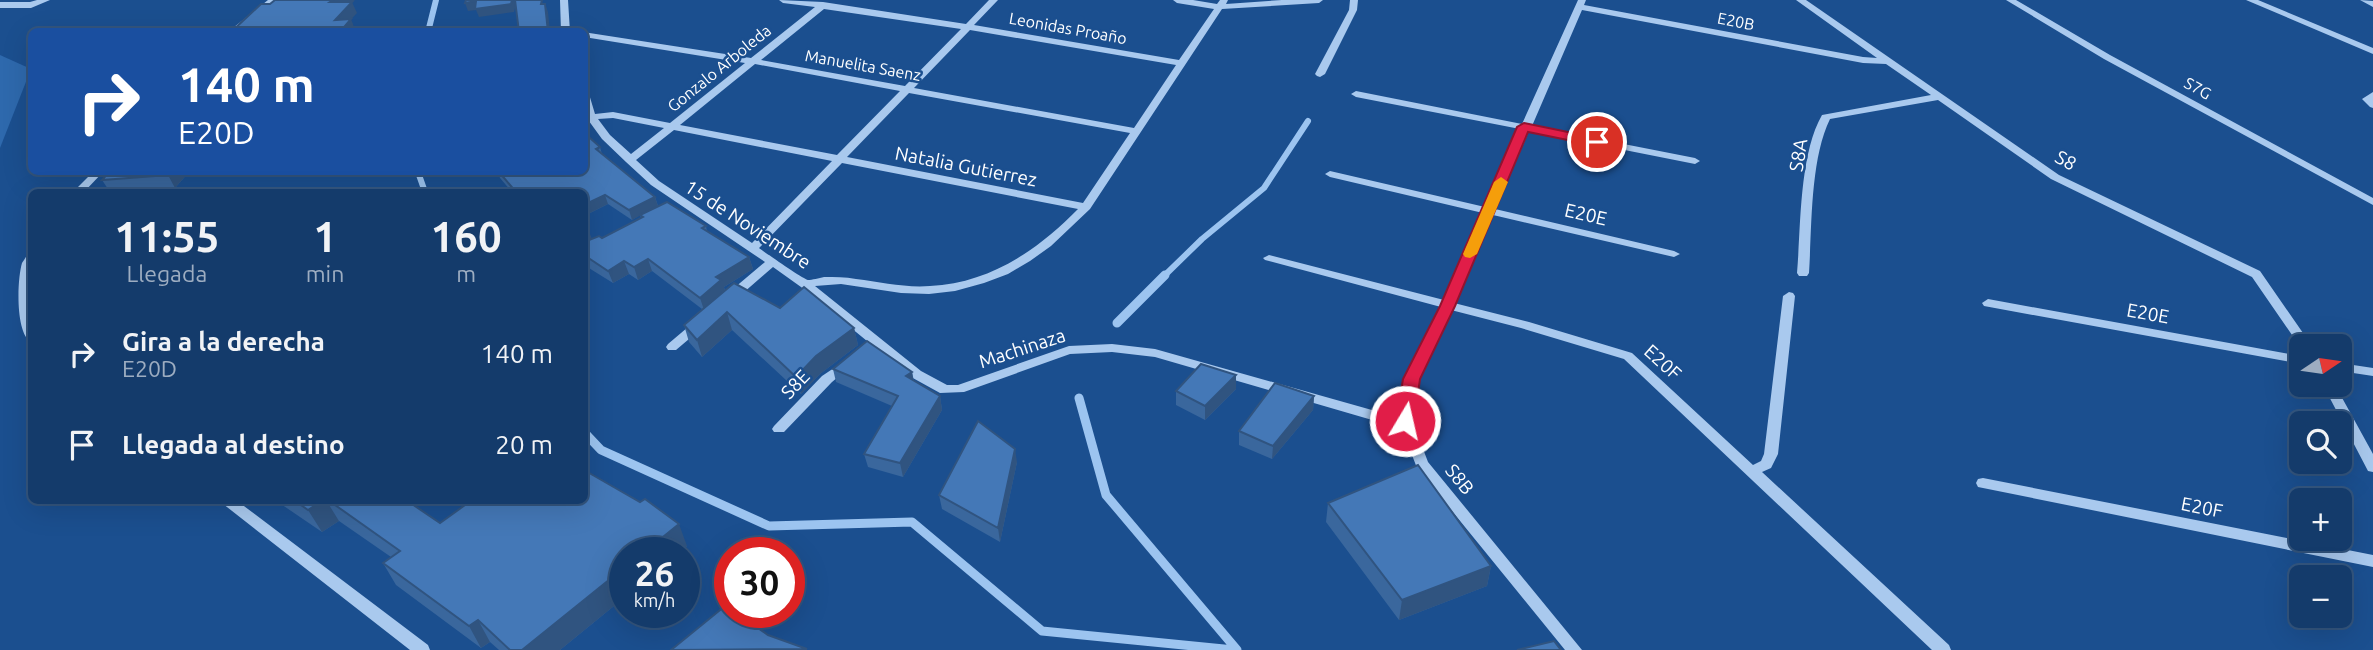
<!DOCTYPE html>
<html lang="es">
<meta charset="utf-8">
<style>
:root{--surface:#143b6b;--page:#214673;--text:#f1f3f6;--muted:#9dadc1;--line:#33557e}
body{margin:0;font-family:Ubuntu,sans-serif;background:var(--page);color:var(--text);height:100vh;display:flex;flex-direction:column;font-size:26px;white-space:nowrap}
*{box-sizing:border-box;margin:0}
p{font-size:23px;color:var(--muted)}
.icon{flex:none;width:38px;height:38px;fill:none;stroke:currentColor;stroke-width:2;stroke-linecap:round;stroke-linejoin:round}
.map{position:relative;flex:1;overflow:hidden}
.details{position:absolute;left:28px;top:189px;width:560px;height:315px;display:flex;flex-direction:column;background:var(--surface);border-radius:10px;box-shadow:0 7px 28px #0002,0 0 0 2px var(--line)}
.details>*{flex:none}
.guide{position:absolute;left:28px;top:28px;width:560px;height:147px;border-radius:10px;box-shadow:0 7px 28px #0002,0 0 0 2px var(--line);background:#1a4fa0;color:#fff;overflow:hidden}
.needle{width:46px;rotate:77deg}
.buttons{position:absolute;left:2289px;top:334px;display:grid;gap:14px}
.buttons a{display:grid;place-items:center;width:63px;height:63px;border-radius:10px;background:var(--surface);box-shadow:0 7px 28px #0002,0 0 0 2px var(--line);font-size:35px}
.speed{position:absolute;left:609px;top:537px;display:flex;gap:14px;font-size:35px;font-weight:700;text-align:center}
.speed>*{display:grid;place-content:center;width:91px;height:91px;border-radius:50%;background:var(--surface);box-shadow:0 7px 28px #0002,0 0 0 2px var(--line);line-height:1}
.speed small{font-size:18px;font-weight:400}
.speed .limit{border:10px solid #d22;background:#fff;color:#111}
.pin{position:absolute;display:grid;place-items:center;width:60px;height:60px;color:#fff;margin:-30px;border:4px solid #fff;border-radius:50%;box-shadow:0 2px 7px #0007}
.me{position:absolute;width:77px;margin:-38px;rotate:9deg;stroke-linejoin:round;filter:drop-shadow(0 0 5px #0008)}
.turn{display:flex;align-items:center;gap:24px;height:147px;padding:0 35px;font-size:32px}
.turn .icon{width:91px;height:91px;stroke-width:2.5}
.turn b{display:block;font-size:49px;line-height:60px}
.eta{display:flex;justify-content:space-evenly;align-items:center;height:119px;text-align:center}
.eta b{font-size:42px;font-weight:700;line-height:49px}
ul{padding:0;list-style:none}
li{display:flex;align-items:center;gap:21px;height:91px;padding:0 35px}
li div{flex:1}
li b{display:block;font-size:26px}
li em{font-style:normal}
.map>svg:first-child{display:block}
.green{fill:#2e69ad}
.lines{fill:none;stroke-linecap:round;stroke-linejoin:round}
.stream-far1{stroke:#9cc4f0;stroke-width:6}
.stream{stroke:#9cc4f0;stroke-width:9}
.minor{fill:#a9c9ee;fill-rule:evenodd}
.wall{fill:#3a679d}
.shaded-wall{fill:#305480}
.building{fill:#4478b7;stroke:#305480;stroke-width:2}
.route{fill:#e11d48;stroke:#92132f;stroke-width:2}
.slow{fill:#f59e0b}
.labels{text-anchor:middle;stroke-width:5;stroke-linejoin:round;paint-order:stroke}
.far-street-label{font-size:16px;fill:#fff;stroke:#1b4f8f}
.street-label{font-size:19px;fill:#fff;stroke:#1b4f8f}
</style>
<div class="map">
<svg width="2373" height="650" viewBox="0 0 2373 650">
<rect width="100%" height="100%" fill="#1b4f8f"/>
<path class="green" d="M0 55 31 69 0 148Z"/>
<g class="lines">
<path class="stream-far1" d="M428 32 436 0
M418 172 425 192
M1163 277 1202 239 1264 188 1308 121"/>
<path class="stream" d="M1117 323 1165 275
M1079 398 1106 495 1237 650
M584 432 601 450 769 526 912 522 1042 631 1234 650"/>
<path class="minor" d="M37 0H50L31 8H0V2H30Z
M268 0H277L238 32H228Z
M560 0H568L570 32H561Z
M779 0 823 2 966 24 989 0H998L974 25 1179 60 1214 9 1177 3 1173 0H1193L1217 4 1220 0H1228L1226 4 1282 0H1323L1319 3 1222 9 1090 209 1051 246 1030 261 1008 274 984 283 955 291 929 294 901 293 841 284 815 286 921 371 947 385H958L1069 346 1112 344 1155 349 1379 412 1399 415 1405 379 1441 307 1265 260 1263 258 1269 255 1444 300 1483 213 1330 177 1325 174 1330 171 1485 207 1520 129 1356 97 1351 94 1356 91 1522 124 1578 0H1586L1584 5 1863 57 1877 58 1796 0H1806L2059 175 2260 271 2312 346H2301V348L2252 277 2051 179 1938 100 1830 119C1810 160 1812 227 1809 273L1807 276H1799L1797 273C1801 227 1799 155 1822 115L1931 95 1886 64 1863 63 1582 10 1532 126 1695 158 1700 161 1695 164 1529 131 1495 209 1674 251 1680 254 1674 257 1493 215 1454 303 1529 322 1632 353 1753 465 1761 461 1764 454 1783 296 1789 292 1793 293 1795 296 1778 454 1771 468 1762 472 1949 645 1951 650H1932L1624 359 1521 328 1451 310 1417 379 1412 420 1428 462 1582 650H1565L1417 468 1400 424 1379 422 1155 357 1112 352 1070 354 964 392 940 393 911 377 801 287 773 267 735 300H727L725 297 727 294 765 262 651 185 626 162 602 139 586 117 584 91 589 94 595 114 613 112 670 123 745 63 584 37 583 32 751 58 815 7 783 3ZM824 9 961 29 905 86 761 60ZM970 30 1176 65 1134 128 914 88ZM755 64 900 91 837 155 680 125ZM909 93 1130 133 1083 203 847 157ZM613 118 664 128 631 154 610 135 598 119ZM674 130 832 161 752 243 659 181 636 160ZM842 163 1078 209C1038 250 990 283 930 286 905 288 881 282 856 279 845 277 835 277 824 277 819 278 812 280 808 280 803 279 766 253 759 248Z
M1350 0H1358L1357 10 1325 74 1320 77 1317 76 1315 74 1349 10Z
M2006 0H2016L2110 55 2373 198V205L2104 59Z
M2246 0H2258L2373 48V54Z
M2360 0 2373 1V7Z
M2373 92V108L2370 107 2362 99Z
M93 172H103L84 192H73Z
M32 253V343C15 334 17 280 22 263 23 262 27 255 28 254Z
M1988 299 2301 356V364L1984 306 1982 303Z
M698 321 702 322 704 325 702 328 676 350H668L666 347 668 344 694 322Z
M846 360 852 364 850 367 832 382 784 432H774L772 429 774 426 822 376Z
M2340 363 2373 368V376L2340 371Z
M2323 385H2335L2373 454V472L2368 471Z
M1983 478 2373 555V567L1978 487 1976 483 1978 479Z
M218 500H236L428 645 430 650H410Z"/>
</g>
<path class="wall" d="M600 147 602 154 655 197 658 206 706 226 707 232 749 257 753 269 724 287 725 291 780 308 854 328 858 345 820 374 801 394 732 330 702 357 689 342 684 325 702 309 652 271 638 280 629 274 613 283 584 265V225L592 239 602 238 641 218 640 215 632 220 608 204 584 216V192H512L500 178 498 172H584Z
M109 172H189L175 188 110 192 102 180Z
M833 369 912 372 914 381 940 396 942 410 903 477 868 467 864 454 892 406 836 382Z
M1236 389 1205 420 1176 405V391Z
M1314 396 1313 410 1272 459 1239 445V431Z
M1017 462 1000 542 942 509 939 495Z
M275 500H406L440 523 687 546 678 553H625V597L560 650H499L490 642 481 648 396 585 383 563 391 557 339 521 322 532Z
M1328 503 1491 566 1487 586 1399 620 1326 522Z"/>
<path class="shaded-wall" d="M333 0H355L352 2 357 13 340 31 330 2Z
M517 0 514 12 479 17 476 10 468 11 465 3 476 1Z
M545 4 548 12 550 32H548Z
M351 19 356 32H340Z
M171 172H189L175 188 168 175Z
M605 195 608 204 584 216V205Z
M655 197 658 206 632 220 629 210Z
M588 228 592 240 584 245V230Z
M749 257 753 269 724 287 725 292 704 310 700 298 716 277Z
M648 259 652 271 638 280 634 267Z
M624 261 629 274 613 283 608 271Z
M727 312 732 330 702 357 697 340Z
M854 328 858 345 820 374 801 394 796 377 816 356Z
M912 372 914 386 906 376Z
M1236 375V389L1205 420V406Z
M940 396 942 410 903 477 900 463Z
M1314 396 1313 410 1272 459 1273 446Z
M1015 449 1017 462 1000 542 998 528Z
M323 500H326L339 521 322 532 308 510Z
M679 524 687 546 678 553H643Z
M1491 566 1487 586 1399 620 1402 600Z
M625 567V597L560 650H522Z
M478 620 490 642 481 648 469 626Z"/>
<path class="building" d="M275 0H333L330 2H352L335 20 351 19 340 32H231L261 4H270Z
M466 0H512L511 4 475 9 476 1 465 3Z
M515 0H542L541 4H545L548 32H519Z
M590 138 600 147 596 149 655 197 629 210 605 195 584 205V192H516L499 172H584V139Z
M109 172H171L168 175 102 180Z
M667 202 706 226 702 228 749 257 716 277 721 280 700 298 648 259 634 267 624 261 608 271 584 255V242L599 236 602 238 643 217 640 215Z
M734 283 780 308 804 287 854 328 816 356 796 377 727 312 697 340 684 325Z
M867 341 912 372 906 376 940 396 900 463 864 454 898 396 833 369Z
M1201 364 1236 375 1205 406 1176 391Z
M1275 383 1314 396 1273 446 1239 431Z
M978 421 1015 449 998 528 939 495Z
M1418 465 1491 566 1402 600 1328 503Z
M584 470 640 502 645 499 679 524 643 553H625V567L522 650H510L478 620 469 626 383 563 400 551 328 500H406L440 523 472 500H584Z
M294 500H323L308 510Z
M725 606 730 609V612H735L768 635 807 649 671 650Z
M1554 641 1561 650H1517Z"/>
<path class="route" d="M1524 123 1597 138 1604 142 1597 146 1528 132 1455 306 1420 379 1414 421 1411 425H1399L1396 421 1403 379 1440 306 1517 127Z"/>
<path class="slow" d="M1501 177 1508 182 1477 254 1470 258 1465 257 1463 254 1494 182Z"/>
<g class="labels">
<g class="far-street-label">
<text transform="translate(1736 21) rotate(11)" y="6">E20B</text>
<text transform="translate(1068 28) rotate(10)" y="6">Leonidas Proaño</text>
<text transform="translate(863 65) rotate(10)" y="6">Manuelita Saenz</text>
<text transform="translate(719 68) rotate(-39)" y="6">Gonzalo Arboleda</text>
<text transform="translate(2198 88) rotate(29)" y="6">S7G</text>
</g>
<g class="street-label">
<text transform="translate(1798 155) rotate(-81)" y="7">S8A</text>
<text transform="translate(2066 160) rotate(30)" y="7">S8</text>
<text transform="translate(966 166) rotate(11)" y="7">Natalia Gutierrez</text>
<text transform="translate(1586 214) rotate(13)" y="7">E20E</text>
<text transform="translate(748 224) rotate(33)" y="7">15 de Noviembre</text>
<text transform="translate(2148 313) rotate(10)" y="7">E20E</text>
<text transform="translate(1022 348) rotate(-18)" y="7">Machinaza</text>
<text transform="translate(1663 362) rotate(42)" y="7">E20F</text>
<text transform="translate(795 384) rotate(-46)" y="7">S8E</text>
<text transform="translate(1460 479) rotate(51)" y="7">S8B</text>
<text transform="translate(2202 507) rotate(11)" y="7">E20F</text>
</g>
</g>
</svg>
<div class="buttons">
<a><svg class="needle" viewBox="-14 -14 28 28"><path d="M0-13l5 13h-10z" fill="#e53935"/><path d="M0 13l5-13h-10z" fill="#9dadc1"/></svg></a>
<a><svg class="icon" aria-label="search" viewBox="0 0 24 24"><circle cx="10" cy="10" r="6"/><path d="M15 15l6 6"/></svg></a>
<a>+</a>
<a>−</a>
</div>
<div class="speed"><div>26<small>km/h</small></div><div class="limit">30</div></div>
<div class="pin" style="left:1597px;top:142px;background:#d93025"><svg class="icon" aria-label="arrive" viewBox="0 0 24 24"><path d="M6 21V4h12l-3 4 3 4H6"/></svg></div>
<svg class="me" style="left:1405px;top:421px" viewBox="-20 -20 40 40"><circle r="17" fill="#e11d48" stroke="#fff" stroke-width="3"/><path d="M0-11L8 9 0 5-8 9z" fill="#fff"/></svg>
<div class="guide">
<div class="turn"><svg class="icon" aria-label="right" viewBox="0 0 24 24"><path d="M7 20v-9h11M14 6l5 5-5 5"/></svg><div><b>140 m</b>E20D</div></div>
</div>
<section class="details">
<div class="eta">
<div><b>11:55</b><p>Llegada</p></div>
<div><b>1</b><p>min</p></div>
<div><b>160</b><p>m</p></div>
</div>
<ul>
<li><svg class="icon" aria-label="right" viewBox="0 0 24 24"><path d="M7 20v-9h11M14 6l5 5-5 5"/></svg><div><b>Gira a la derecha</b><p>E20D</p></div><em>140 m</em></li>
<li><svg class="icon" aria-label="arrive" viewBox="0 0 24 24"><path d="M6 21V4h12l-3 4 3 4H6"/></svg><div><b>Llegada al destino</b></div><em>20 m</em></li>
</ul>
</section>
</div>
